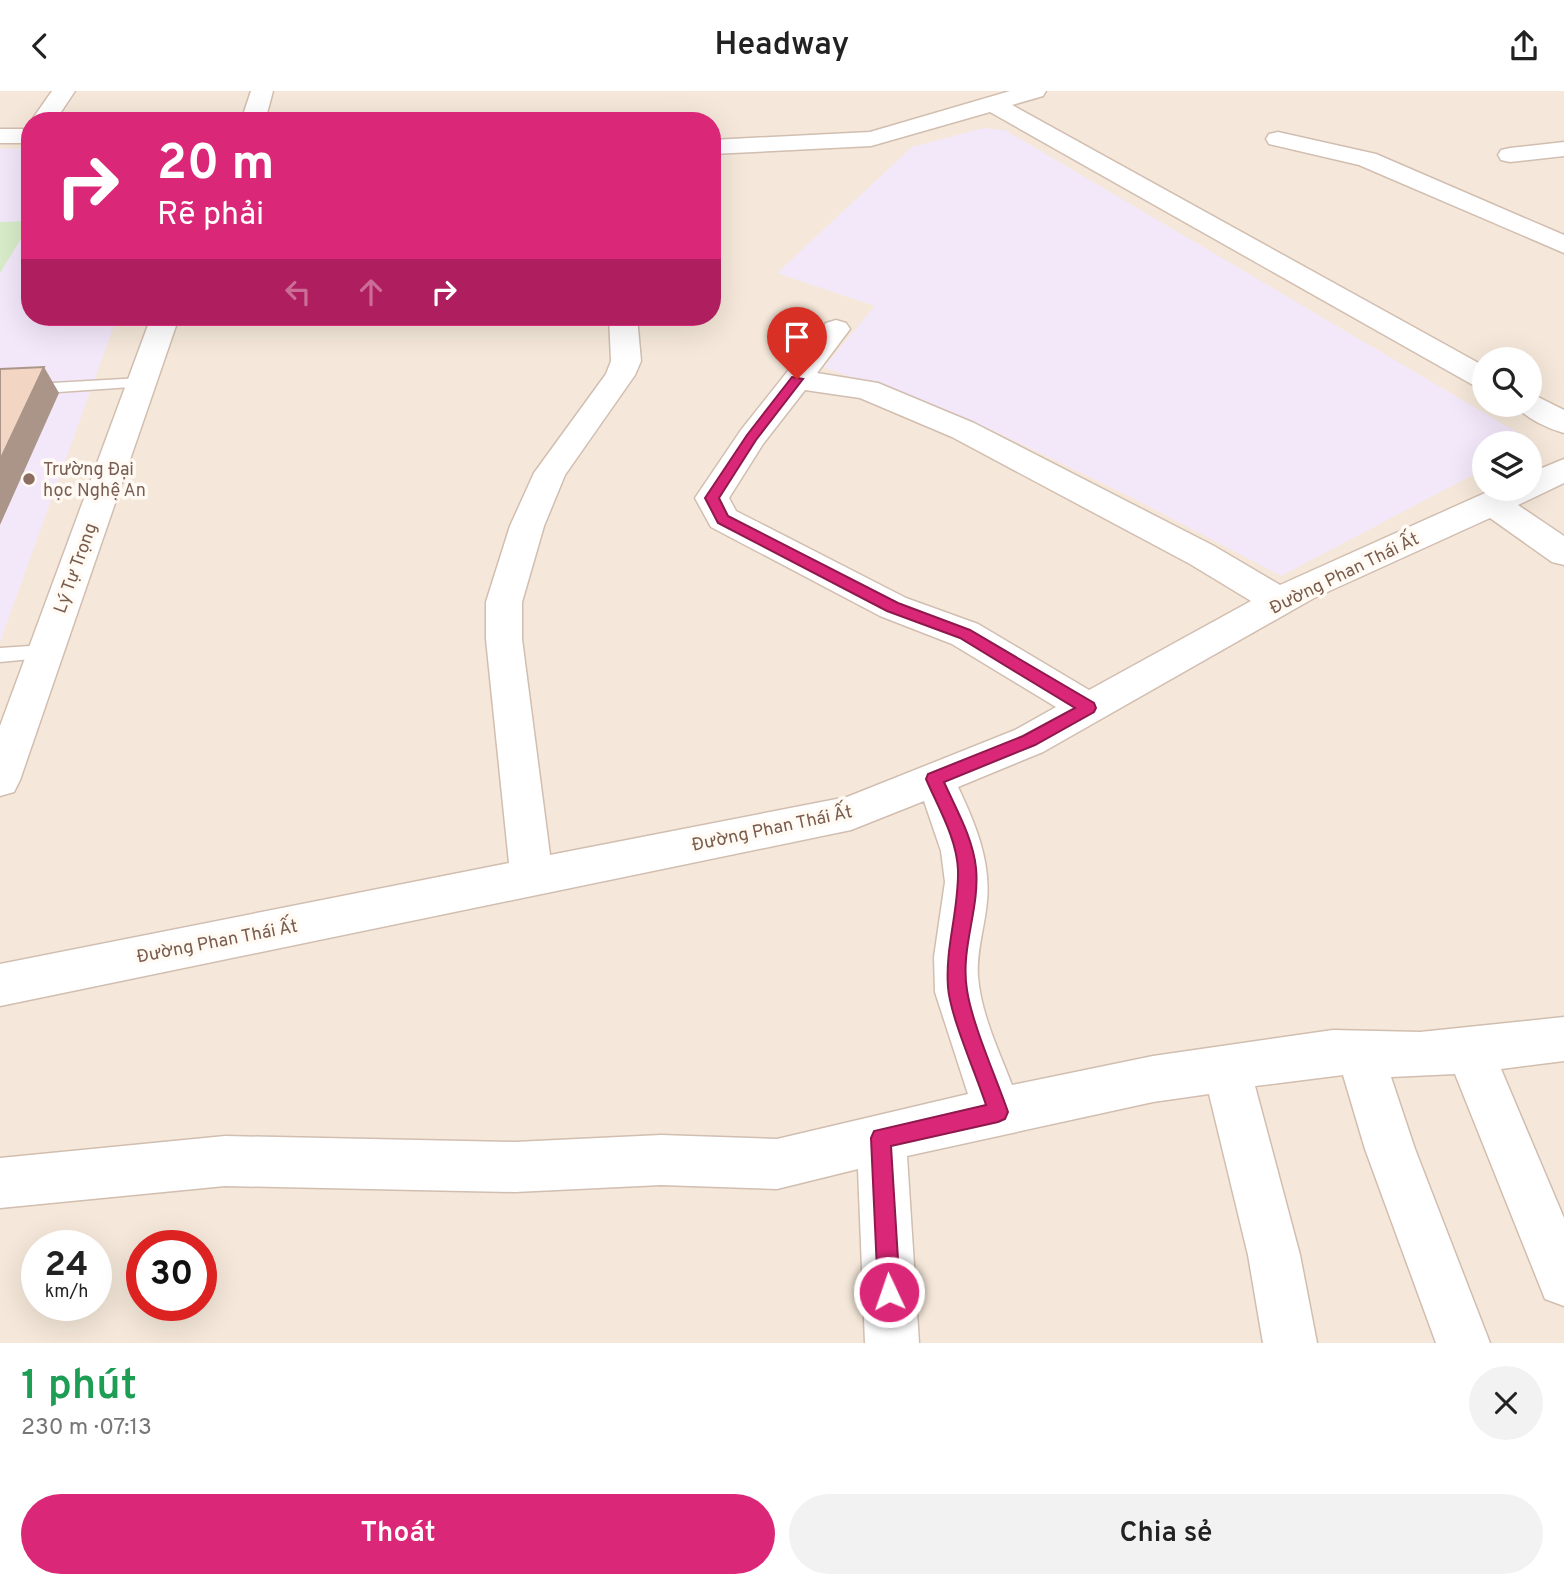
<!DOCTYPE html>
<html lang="vi">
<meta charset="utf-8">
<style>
:root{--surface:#fff;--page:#f2f2f2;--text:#222;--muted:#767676;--accent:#db2777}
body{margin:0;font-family:Overpass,sans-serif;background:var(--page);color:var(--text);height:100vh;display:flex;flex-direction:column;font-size:26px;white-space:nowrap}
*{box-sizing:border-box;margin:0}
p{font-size:23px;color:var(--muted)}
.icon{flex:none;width:38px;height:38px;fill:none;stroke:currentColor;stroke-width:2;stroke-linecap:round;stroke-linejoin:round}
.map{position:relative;height:1252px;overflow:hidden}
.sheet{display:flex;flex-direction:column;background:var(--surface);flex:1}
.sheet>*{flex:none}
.banner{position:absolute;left:21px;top:21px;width:700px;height:214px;border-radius:28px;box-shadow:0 7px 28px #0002;background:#db2777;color:#fff;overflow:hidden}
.tools{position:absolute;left:1472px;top:256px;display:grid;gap:14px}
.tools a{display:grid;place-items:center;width:70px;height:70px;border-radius:50%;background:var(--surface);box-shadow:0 7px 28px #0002;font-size:35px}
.speed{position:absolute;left:21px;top:1139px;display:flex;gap:14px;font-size:35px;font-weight:700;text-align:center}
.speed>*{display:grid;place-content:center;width:91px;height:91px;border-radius:50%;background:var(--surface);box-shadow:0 7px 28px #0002;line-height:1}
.speed small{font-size:18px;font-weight:400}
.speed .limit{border:10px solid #d22;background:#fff;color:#111}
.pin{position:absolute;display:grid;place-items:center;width:60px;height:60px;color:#fff;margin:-72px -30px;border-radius:50% 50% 50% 0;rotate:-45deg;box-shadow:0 0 7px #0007}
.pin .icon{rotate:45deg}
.me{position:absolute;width:77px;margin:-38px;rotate:357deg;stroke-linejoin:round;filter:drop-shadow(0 0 5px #0008)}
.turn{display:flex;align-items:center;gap:24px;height:147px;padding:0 21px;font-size:32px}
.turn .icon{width:91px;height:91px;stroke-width:2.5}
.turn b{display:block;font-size:49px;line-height:60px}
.lanes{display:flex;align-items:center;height:66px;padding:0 21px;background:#0003;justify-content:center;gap:35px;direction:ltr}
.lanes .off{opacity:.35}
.round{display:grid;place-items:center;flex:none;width:74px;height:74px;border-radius:37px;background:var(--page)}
.overview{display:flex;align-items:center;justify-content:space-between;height:119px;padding:0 21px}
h1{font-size:42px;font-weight:600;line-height:52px;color:#1e9e55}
.action{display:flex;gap:14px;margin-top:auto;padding:14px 21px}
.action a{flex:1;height:80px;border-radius:42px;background:var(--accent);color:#fff;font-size:28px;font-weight:600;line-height:80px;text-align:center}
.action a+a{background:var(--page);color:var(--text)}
header{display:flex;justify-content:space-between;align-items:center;height:91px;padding:0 21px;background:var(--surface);font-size:32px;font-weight:600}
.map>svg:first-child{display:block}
.residential{fill:#f5e8da;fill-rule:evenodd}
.education{fill:#f3e8fa}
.green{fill:#d8ecc9}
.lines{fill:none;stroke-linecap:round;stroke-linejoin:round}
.service-casing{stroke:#d1beb0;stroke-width:3}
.minor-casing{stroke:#d1beb0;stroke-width:3}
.tertiary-casing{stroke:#d1beb0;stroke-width:3}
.service{fill:#fff;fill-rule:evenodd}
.minor{fill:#fff;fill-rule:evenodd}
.tertiary{fill:#fff;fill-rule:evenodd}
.shaded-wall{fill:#aa9588}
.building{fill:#f3d5c3;stroke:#aa9588;stroke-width:2}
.route{fill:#db2777;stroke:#8e194d;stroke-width:2}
.education-dot{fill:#8d6e63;stroke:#fffaf3;stroke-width:2.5}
.labels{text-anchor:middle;stroke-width:7;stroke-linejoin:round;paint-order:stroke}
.education-label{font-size:18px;fill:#785e54;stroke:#fffaf3;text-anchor:start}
.street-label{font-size:18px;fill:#7a5c4d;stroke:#fffaf3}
</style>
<header><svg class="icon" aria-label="back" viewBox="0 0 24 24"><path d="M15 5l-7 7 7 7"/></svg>Headway<svg class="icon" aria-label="share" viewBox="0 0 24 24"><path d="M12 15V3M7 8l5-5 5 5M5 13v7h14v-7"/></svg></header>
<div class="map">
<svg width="1564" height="1252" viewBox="0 0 1564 1252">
<rect width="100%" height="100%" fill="#fdf6ec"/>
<path class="residential" d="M0 0H1564V1252H0ZM30 30H712V226H30ZM1484 268H1530V313H1484ZM1484 352H1530V397H1484ZM37 1155H96V1214H37ZM142 1155H201V1214H142Z"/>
<path class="education" d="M984 37 1005 39 1520 343 1518 352H1484V378L1281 485 1131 406 992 339 824 276 875 215 777 182 912 56Z
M30 57V226H117L0 551V58Z"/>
<path class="green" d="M30 130V133L0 182V131Z"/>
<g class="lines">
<defs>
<path id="service" d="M141 287 146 289V295L0 305V295Z
M45 554 54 561 52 566 0 571V557Z"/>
<path id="minor" d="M52 0H75L55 30H31Z
M1010 0H1046L1043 5 1012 14 1484 275V296L1473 294 990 21 871 55 712 63V49L870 41Z
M0 38H30V52H0Z
M1278 41 1376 63 1564 144V162L1359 74 1269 53 1266 48 1269 43Z
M1564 51V65L1510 71 1501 69 1498 64 1501 59 1510 57Z
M609 226H637L641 270 635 284 565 384 544 435 522 511V548L550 764 847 706 1015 639 1056 616 952 553 880 525 711 436 695 407 741 339 826 232 836 229 846 232 850 238 817 282 878 292 974 332 1214 455 1280 494 1496 397H1530V382L1564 368V392L1518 414 1564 445V474L1552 471 1490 427 1314 507 1043 661 958 696C975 732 991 770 987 810 985 835 976 860 978 886 981 923 999 960 1012 994L1153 965 1333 939 1420 941 1564 926V970L1501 978 1564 1127V1215L1545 1208 1455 983 1391 986 1415 1058 1490 1252H1436L1365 1058 1343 984 1255 995 1300 1164 1317 1252H1263L1248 1164 1209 1003 1153 1011 907 1065 919 1252H865L858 1078 777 1098 661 1094 515 1101 225 1095 0 1117V1067L225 1045 515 1051 661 1044 777 1048 968 1003 935 901 934 866 945 791 941 760 924 710 851 739 0 915V873L509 772 486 548V511L510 435 534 382 606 283 611 270ZM805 299 860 307 952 346 1190 473 1251 510 1089 599 978 533 906 507 736 420 729 407 763 353Z
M1530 302 1564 319V342C1549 338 1524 327 1515 313H1530Z"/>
<path id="tertiary" d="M251 0H273L265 30H241Z
M151 226H179L20 689 14 701 0 705V635Z"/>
</defs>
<use href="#service" class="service-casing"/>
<use href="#minor" class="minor-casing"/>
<use href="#tertiary" class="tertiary-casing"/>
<use href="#service" class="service"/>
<use href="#minor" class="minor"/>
<use href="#tertiary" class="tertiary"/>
</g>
<path class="shaded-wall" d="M44 276 59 302 0 434V369Z"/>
<path class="building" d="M44 276 0 369V278Z"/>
<path class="route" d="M792 286 803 288 756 349 719 407 728 425 898 512 970 539 1094 612 1096 617 1094 621 1035 654 944 691C956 718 973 747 976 777 980 818 960 857 967 899 972 933 996 986 1008 1021L1005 1028 998 1031 891 1055 900 1201 897 1209 889 1212 881 1209 878 1201 871 1047 874 1040 986 1014C976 983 950 925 948 896 945 856 959 819 958 779 957 748 938 716 926 688L928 683 1023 645 1075 617 960 547 887 520 718 432 705 407 747 344Z"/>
<circle class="education-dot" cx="29" cy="388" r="7"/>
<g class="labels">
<g class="education-label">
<text x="43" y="384">Trường Đại<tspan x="43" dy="21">học Nghệ An</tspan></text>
</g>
<g class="street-label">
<text transform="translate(75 477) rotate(-70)" y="6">Lý Tự Trọng</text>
<text transform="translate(1344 482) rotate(-26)" y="6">Đường Phan Thái Ất</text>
<text transform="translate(772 737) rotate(-12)" y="6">Đường Phan Thái Ất</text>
<text transform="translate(217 850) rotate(-11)" y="6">Đường Phan Thái Ất</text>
</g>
</g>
</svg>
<div class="tools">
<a><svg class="icon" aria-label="search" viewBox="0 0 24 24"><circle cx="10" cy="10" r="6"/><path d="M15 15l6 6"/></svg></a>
<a><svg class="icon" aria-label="layers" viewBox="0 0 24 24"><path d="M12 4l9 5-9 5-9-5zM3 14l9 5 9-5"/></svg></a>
</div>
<div class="speed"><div>24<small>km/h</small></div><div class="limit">30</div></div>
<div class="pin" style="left:797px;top:288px;background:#d93025"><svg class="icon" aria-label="arrive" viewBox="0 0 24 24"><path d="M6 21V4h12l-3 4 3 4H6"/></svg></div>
<svg class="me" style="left:889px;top:1201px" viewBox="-20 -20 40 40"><circle r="17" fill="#db2777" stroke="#fff" stroke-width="3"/><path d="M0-11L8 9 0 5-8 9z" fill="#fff"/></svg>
<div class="banner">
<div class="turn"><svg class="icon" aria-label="right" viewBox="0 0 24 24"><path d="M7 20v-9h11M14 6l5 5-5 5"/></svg><div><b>20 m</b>Rẽ phải</div></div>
<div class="lanes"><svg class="icon off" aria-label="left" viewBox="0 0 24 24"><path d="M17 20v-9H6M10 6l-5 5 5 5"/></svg><svg class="icon off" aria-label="ahead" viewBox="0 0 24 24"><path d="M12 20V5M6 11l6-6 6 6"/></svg><svg class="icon" aria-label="right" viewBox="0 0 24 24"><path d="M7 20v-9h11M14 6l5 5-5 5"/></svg></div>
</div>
</div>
<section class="sheet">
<div class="overview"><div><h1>1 phút</h1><p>230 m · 07:13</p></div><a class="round"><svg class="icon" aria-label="close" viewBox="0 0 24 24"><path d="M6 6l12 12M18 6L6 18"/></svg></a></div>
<div class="action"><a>Thoát</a><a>Chia sẻ</a></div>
</section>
